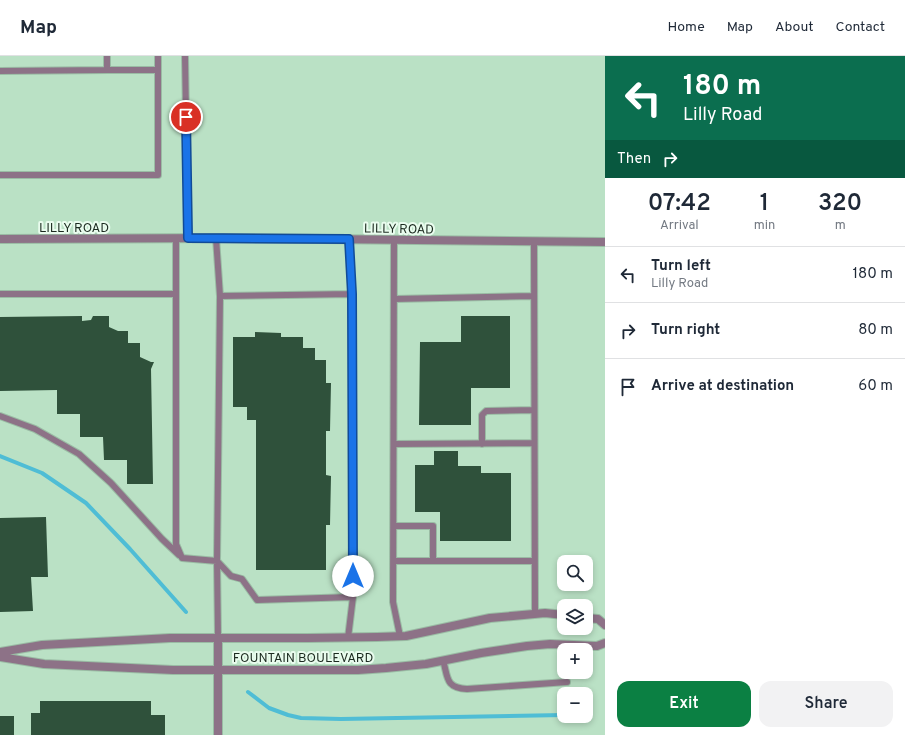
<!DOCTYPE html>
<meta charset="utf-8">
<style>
:root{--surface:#fff;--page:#f2f2f3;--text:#1f2937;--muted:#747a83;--line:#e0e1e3;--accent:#0b8043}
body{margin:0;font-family:Overpass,sans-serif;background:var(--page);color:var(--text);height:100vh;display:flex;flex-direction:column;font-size:15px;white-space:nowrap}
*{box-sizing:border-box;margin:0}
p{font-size:13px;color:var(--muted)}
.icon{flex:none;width:22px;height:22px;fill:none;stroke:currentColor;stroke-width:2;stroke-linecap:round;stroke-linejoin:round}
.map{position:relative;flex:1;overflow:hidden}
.panel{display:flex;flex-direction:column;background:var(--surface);width:300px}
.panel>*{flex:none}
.banner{background:#0b6e4f;color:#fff;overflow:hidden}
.fabs{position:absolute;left:557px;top:499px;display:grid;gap:8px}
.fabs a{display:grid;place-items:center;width:36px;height:36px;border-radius:8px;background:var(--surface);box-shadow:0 2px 6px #0003;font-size:20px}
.pin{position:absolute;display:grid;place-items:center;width:34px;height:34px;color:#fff;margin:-17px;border:2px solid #fff;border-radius:50%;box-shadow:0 1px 4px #0007}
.me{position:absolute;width:44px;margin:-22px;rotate:0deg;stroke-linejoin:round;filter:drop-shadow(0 0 3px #0008)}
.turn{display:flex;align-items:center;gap:14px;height:84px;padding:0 12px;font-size:18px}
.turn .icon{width:52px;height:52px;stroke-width:2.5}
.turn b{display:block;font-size:28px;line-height:34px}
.then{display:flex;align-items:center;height:38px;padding:0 12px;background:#0003;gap:8px;font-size:15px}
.eta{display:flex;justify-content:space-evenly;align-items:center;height:68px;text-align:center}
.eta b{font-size:24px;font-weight:600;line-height:28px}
.action{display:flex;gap:8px;margin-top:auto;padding:8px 12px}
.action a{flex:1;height:46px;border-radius:12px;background:var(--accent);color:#fff;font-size:16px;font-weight:600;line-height:46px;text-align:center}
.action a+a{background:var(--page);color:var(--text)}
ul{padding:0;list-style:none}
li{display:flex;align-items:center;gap:12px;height:56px;padding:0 12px;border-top:1px solid var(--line)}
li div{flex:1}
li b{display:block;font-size:15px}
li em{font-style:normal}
header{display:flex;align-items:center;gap:24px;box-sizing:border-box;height:56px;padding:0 20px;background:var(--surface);border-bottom:1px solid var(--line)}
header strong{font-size:19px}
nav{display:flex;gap:22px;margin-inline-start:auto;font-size:14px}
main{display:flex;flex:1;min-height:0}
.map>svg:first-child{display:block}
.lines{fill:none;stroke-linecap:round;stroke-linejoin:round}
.stream{stroke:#4fbdd5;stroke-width:4}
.building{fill:#2f513b}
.service-casing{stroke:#9abca4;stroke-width:8}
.minor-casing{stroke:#9abca4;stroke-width:10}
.service{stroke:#8d7287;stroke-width:6}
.minor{stroke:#8d7287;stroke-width:8}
.route-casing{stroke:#114b97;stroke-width:10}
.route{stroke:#1a73e8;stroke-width:7}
.labels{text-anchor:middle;stroke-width:4;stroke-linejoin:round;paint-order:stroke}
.street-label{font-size:13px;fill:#1b2a1f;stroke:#e9fcee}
</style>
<header>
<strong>Map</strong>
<nav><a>Home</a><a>Map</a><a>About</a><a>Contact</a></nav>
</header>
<main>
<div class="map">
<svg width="605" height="679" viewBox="0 0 605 679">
<rect width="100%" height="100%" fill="#bae1c5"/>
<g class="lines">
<path class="stream" d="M0 400 42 417 86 447 130 493 186 556
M248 636 269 652 288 659 301 662 341 663 564 659
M586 658H591"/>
</g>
<path class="building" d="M82 260V265L91 264 93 260H109V271L118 275H128V287H140V301L151 306H154L151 313 153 428H127V404H104L103 381H80V358H57V334L0 335V261Z
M461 260H510V332H471V369H419L420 286H461Z
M255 276 281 277V281H303V292H315V304H326V327H331L330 375H326V419L331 420 330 469H326V514H256V364H247V351H233V281H255Z
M434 395H458V410H481V417H511V485H440V456H415V409H434Z
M46 461 48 521H31L33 555 0 556V462Z
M40 645H151V659H165V679H31V657H40Z
M0 660H14V679H0Z"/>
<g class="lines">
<defs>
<path id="service" d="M185 0 188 182
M107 14H158V0
M0 15 107 14V0
M0 119H158V14
M176 182V488L182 502 217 505 231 520 242 523 257 544 353 541
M216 182 220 240 217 505 218 582
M394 184 393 546 400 580
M534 185 535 558
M0 238H176
M220 240 352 238
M394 243 534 240
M0 360 35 373 79 398 111 427 162 483 179 499
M394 388 534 387
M482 388V359L486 355 534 354
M394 470H433V505
M394 505H534
M348 582 353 541V520L352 238 349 183
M443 604C448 621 445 632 467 633L567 626"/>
<path id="minor" d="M0 183 224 182 605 186
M586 562 598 563 605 569
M0 596 42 589 170 582H308L377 581 406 580 490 562 545 557 564 559
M0 601 44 608 173 614H358L386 612 426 608 481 597 527 590 550 588 597 590 605 587
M218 679V582"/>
</defs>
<use href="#service" class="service-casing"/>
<use href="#minor" class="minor-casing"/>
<use href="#service" class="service"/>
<use href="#minor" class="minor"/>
</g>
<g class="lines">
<defs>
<path id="route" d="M186 61 188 182 349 183 352 238 353 520"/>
</defs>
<use href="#route" class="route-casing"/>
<use href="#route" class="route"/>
</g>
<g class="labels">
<g class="street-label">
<text x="74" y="176">LILLY ROAD</text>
<text transform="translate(399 172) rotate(1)" y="5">LILLY ROAD</text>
<text x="303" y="606">FOUNTAIN BOULEVARD</text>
</g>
</g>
</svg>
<div class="fabs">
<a><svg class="icon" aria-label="search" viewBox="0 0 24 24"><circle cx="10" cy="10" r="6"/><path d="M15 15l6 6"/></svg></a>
<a><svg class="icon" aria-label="layers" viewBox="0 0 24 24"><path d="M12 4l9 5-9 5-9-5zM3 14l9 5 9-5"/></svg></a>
<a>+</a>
<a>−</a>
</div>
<div class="pin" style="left:186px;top:61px;background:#d93025"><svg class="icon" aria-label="arrive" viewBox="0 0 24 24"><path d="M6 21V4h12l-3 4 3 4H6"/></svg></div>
<svg class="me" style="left:353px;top:520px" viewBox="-20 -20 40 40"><circle r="19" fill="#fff"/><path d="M0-13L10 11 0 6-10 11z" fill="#1a73e8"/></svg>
</div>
<section class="panel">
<div class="banner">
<div class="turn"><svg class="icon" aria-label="left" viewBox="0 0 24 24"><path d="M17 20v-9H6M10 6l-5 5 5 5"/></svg><div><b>180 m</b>Lilly Road</div></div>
<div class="then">Then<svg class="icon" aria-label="right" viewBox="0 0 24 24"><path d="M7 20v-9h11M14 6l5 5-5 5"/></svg></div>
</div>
<div class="eta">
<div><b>07:42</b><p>Arrival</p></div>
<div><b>1</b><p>min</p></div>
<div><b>320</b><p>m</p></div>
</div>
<ul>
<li><svg class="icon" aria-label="left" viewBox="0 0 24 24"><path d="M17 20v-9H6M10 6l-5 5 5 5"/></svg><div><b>Turn left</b><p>Lilly Road</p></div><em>180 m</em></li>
<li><svg class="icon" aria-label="right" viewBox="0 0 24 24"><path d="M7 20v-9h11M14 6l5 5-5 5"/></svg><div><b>Turn right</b></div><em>80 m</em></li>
<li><svg class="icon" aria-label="arrive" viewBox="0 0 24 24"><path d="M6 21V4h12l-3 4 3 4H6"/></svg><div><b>Arrive at destination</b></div><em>60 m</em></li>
</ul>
<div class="action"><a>Exit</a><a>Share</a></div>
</section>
</main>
